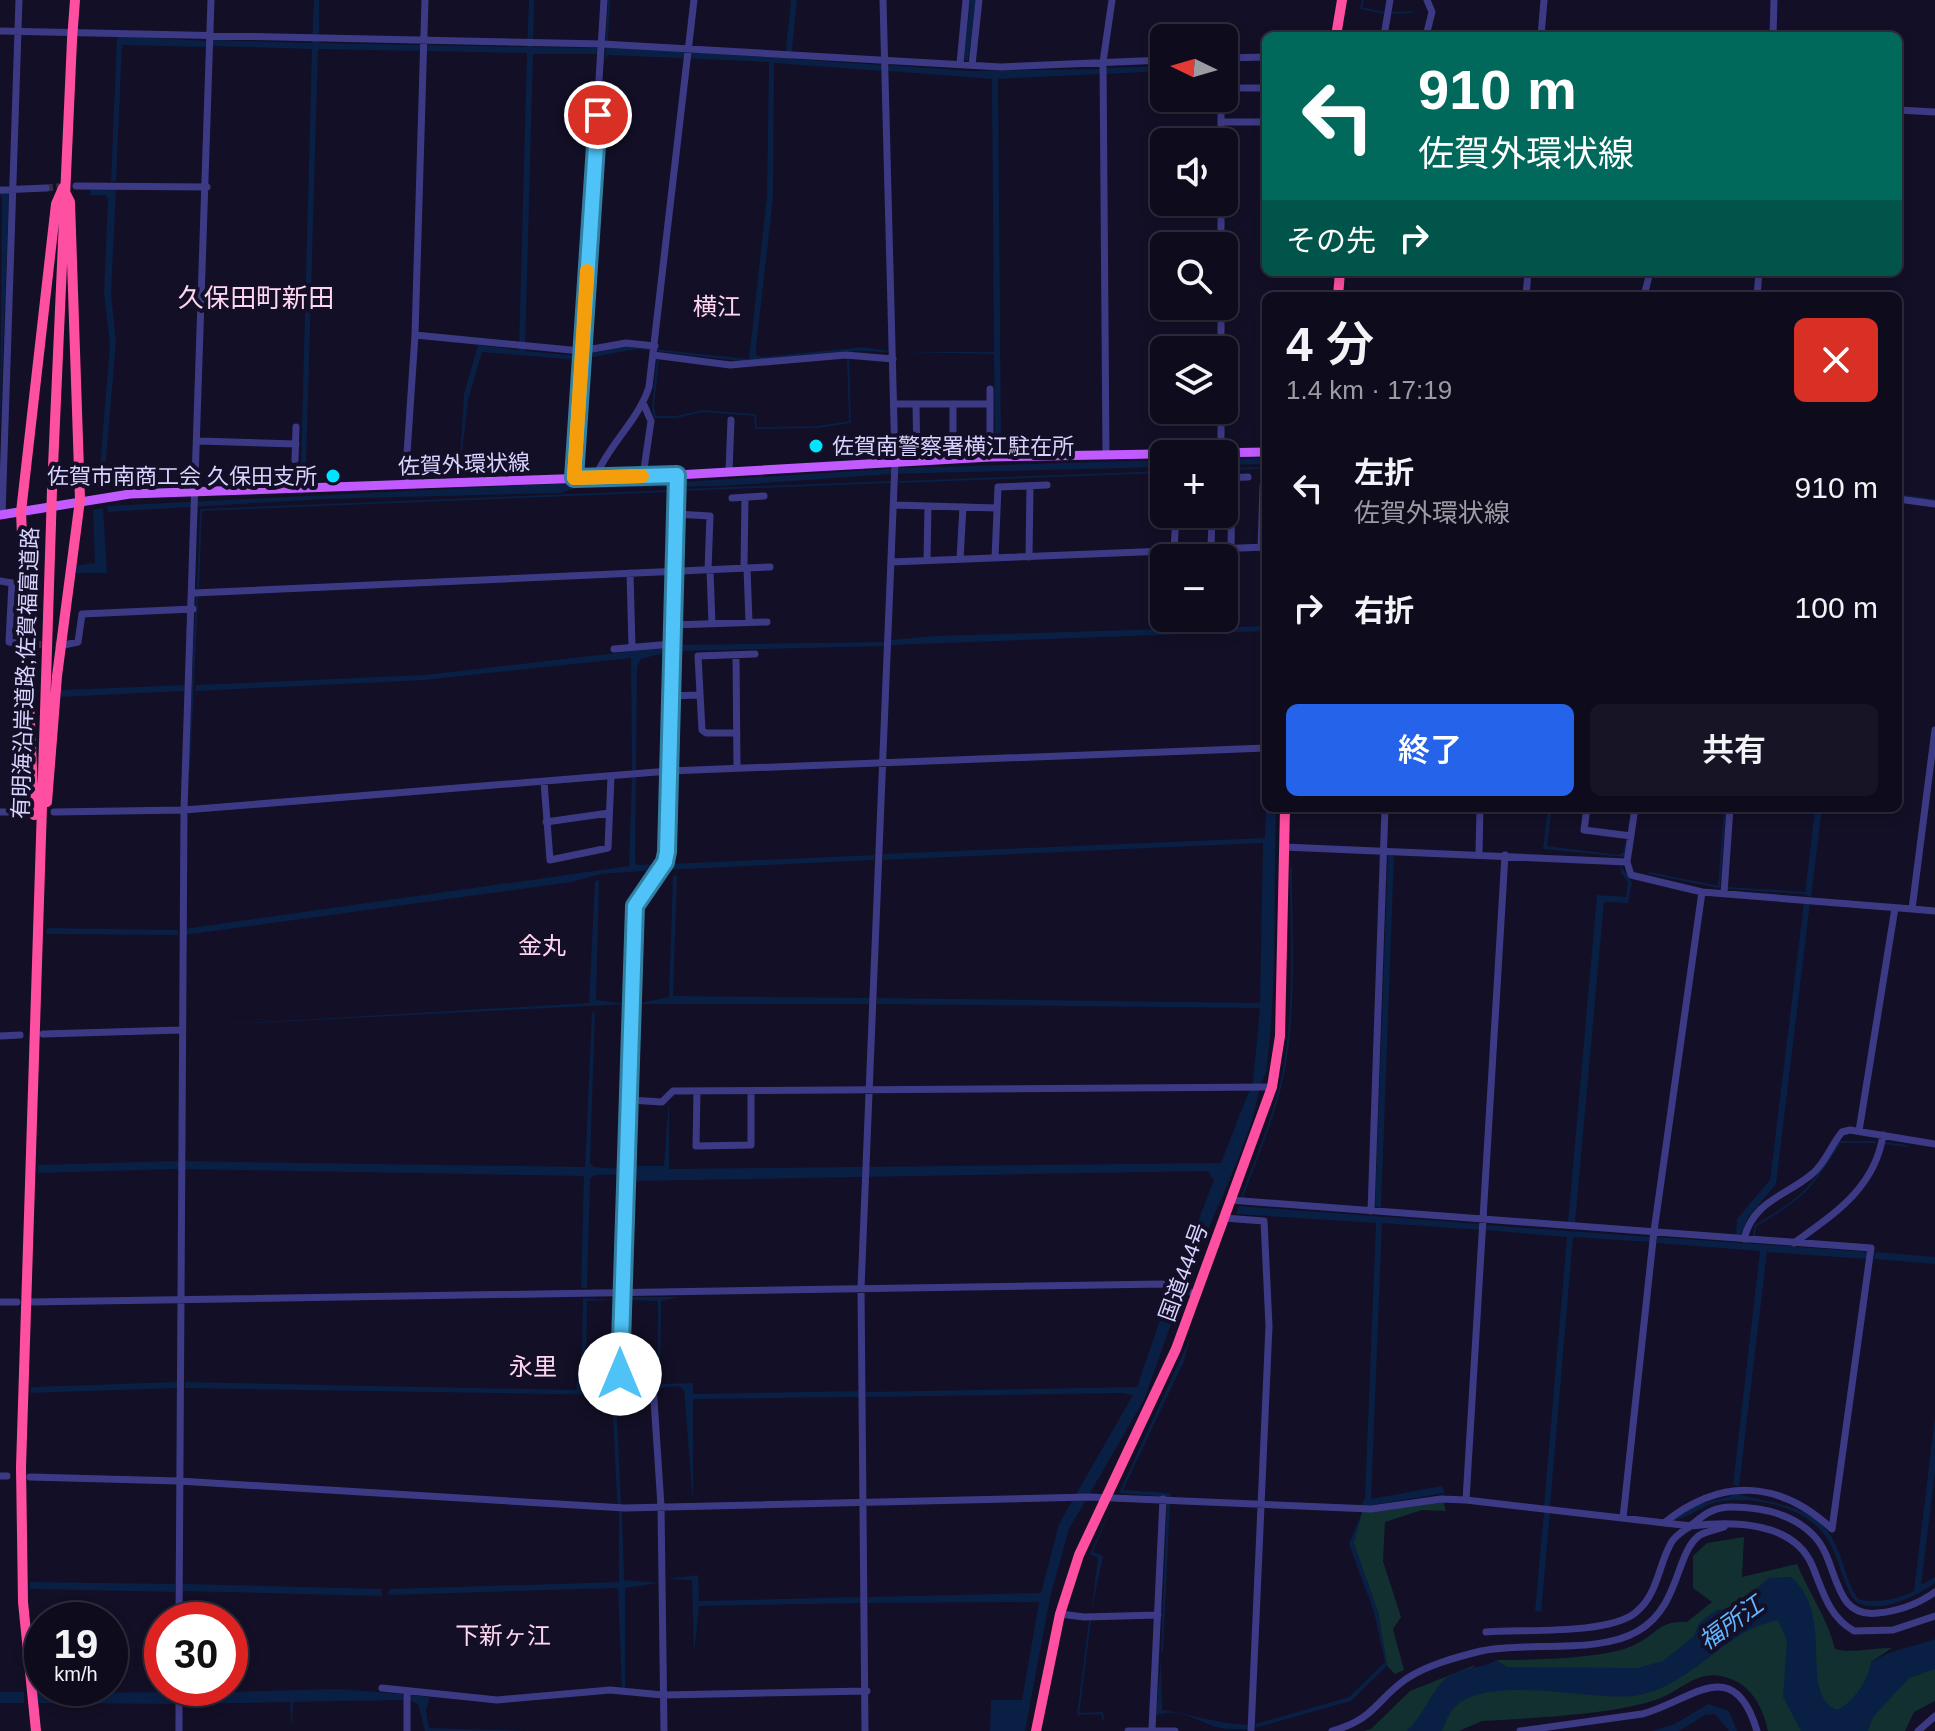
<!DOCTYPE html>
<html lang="ja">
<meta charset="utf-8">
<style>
:root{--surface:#0e0b1c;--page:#171425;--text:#f1f3f6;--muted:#9b9ba3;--line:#2e2b3b;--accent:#2563eb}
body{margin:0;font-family:Helvetica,"Noto Sans JP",sans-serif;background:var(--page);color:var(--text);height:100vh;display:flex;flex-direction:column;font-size:30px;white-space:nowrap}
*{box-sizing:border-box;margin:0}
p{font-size:26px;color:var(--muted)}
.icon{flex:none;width:44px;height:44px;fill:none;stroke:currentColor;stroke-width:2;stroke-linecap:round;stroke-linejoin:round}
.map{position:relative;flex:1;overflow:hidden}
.drawer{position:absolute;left:1262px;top:292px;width:640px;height:520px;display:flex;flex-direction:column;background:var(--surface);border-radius:12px;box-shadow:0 4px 12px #0003,0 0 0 2px var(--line)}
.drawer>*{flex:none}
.banner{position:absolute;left:1262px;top:32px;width:640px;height:244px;border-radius:12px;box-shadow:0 4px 12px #0003,0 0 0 2px var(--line);background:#00695c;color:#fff;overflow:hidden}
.needle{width:52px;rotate:275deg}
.fabs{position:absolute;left:1150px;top:24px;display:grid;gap:16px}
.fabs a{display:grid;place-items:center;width:88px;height:88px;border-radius:12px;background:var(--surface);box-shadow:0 4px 12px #0003,0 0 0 2px var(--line);font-size:40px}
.speed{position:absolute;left:24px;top:1602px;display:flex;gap:16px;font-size:40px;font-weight:700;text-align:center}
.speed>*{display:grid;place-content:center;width:104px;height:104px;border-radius:50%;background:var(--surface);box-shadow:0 4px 12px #0003,0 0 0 2px var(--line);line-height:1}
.speed small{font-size:20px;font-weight:400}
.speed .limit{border:12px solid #d22;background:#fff;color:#111}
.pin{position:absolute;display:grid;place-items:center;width:68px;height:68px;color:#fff;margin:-34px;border:4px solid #fff;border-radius:50%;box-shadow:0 2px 8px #0007}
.me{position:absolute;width:88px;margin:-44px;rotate:0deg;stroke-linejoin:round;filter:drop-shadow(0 0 6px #0008)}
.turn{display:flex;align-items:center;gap:28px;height:168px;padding:0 24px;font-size:36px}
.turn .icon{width:104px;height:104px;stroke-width:2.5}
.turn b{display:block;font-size:56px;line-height:68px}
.then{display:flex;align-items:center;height:76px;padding:0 24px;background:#0003;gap:16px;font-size:30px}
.round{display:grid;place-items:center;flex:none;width:84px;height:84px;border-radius:12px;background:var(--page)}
.headline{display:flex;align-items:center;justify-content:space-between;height:136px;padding:0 24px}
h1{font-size:48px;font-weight:600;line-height:60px}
.button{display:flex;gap:16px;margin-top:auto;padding:16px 24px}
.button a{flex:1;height:92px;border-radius:12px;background:var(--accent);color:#fff;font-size:32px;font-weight:600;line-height:92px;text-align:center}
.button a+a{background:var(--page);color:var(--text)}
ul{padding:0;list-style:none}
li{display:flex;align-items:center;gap:24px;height:120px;padding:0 24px}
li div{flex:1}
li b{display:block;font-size:30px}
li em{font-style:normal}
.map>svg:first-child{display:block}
.green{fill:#12302f}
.water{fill:#0a1f44}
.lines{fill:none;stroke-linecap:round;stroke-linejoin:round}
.stream{stroke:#0a1f44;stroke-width:2}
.minor-tunnel{stroke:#312d47;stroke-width:7;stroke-dasharray:7 3.5;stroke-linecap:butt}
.minor{stroke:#3d3a85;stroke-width:7}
.major{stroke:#c25bff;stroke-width:9}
.highway{stroke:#ff4fa3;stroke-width:10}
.highway-bridge{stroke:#ff4fa3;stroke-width:10}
.route-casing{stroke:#337fa1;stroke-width:20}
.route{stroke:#4fc3f7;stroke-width:14}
.slow{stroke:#f59e0b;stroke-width:14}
.poi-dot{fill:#00e5ff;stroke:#130f26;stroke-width:3}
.labels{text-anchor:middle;stroke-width:8;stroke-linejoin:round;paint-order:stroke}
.poi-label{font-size:22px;fill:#d9d4ff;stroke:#130f26;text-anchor:start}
.street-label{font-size:22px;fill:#d9d4ff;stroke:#130f26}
.neighbourhood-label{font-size:24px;fill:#ffd6f0;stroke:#130f26}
.water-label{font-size:24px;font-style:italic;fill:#62b6ff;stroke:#130f26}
.quarter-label{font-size:26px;fill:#ffd6f0;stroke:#130f26}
</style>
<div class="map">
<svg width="1935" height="1731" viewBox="0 0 1935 1731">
<rect width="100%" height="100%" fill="#130f26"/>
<path class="green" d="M1443 1501 1446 1511 1422 1510 1385 1522 1383 1561 1401 1617 1393 1629 1404 1670 1395 1674 1387 1666 1378 1612 1353 1543 1362 1512Z
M1744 1537 1742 1577 1797 1564C1809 1593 1828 1619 1835 1649 1853 1654 1872 1647 1892 1648L1871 1662 1876 1675 1847 1717 1817 1715 1795 1588 1661 1667 1634 1671 1506 1667 1496 1660C1529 1660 1603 1659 1632 1646 1656 1636 1658 1620 1687 1622L1712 1602 1693 1588V1556L1707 1543Z
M1757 1614 1786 1619 1806 1731H1768C1763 1707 1751 1684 1725 1677 1697 1669 1681 1691 1658 1699 1613 1715 1530 1718 1482 1721L1459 1731H1436L1450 1704 1476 1686 1631 1689Z
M1935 1658V1701L1914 1712 1905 1731H1861L1908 1666Z
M1475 1665 1413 1731H1364L1371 1729 1410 1691Z"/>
<path class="water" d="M314 0H319V43L422 45 421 51 318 49 306 465H301L312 49 213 46V40L312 43Z
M529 0H534L533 47 598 48V54H533L525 351 579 356 625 346 749 359 767 197 769 62 608 55 605 60 606 47 785 58 791 0H797L791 59 882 65V71L774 63 773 198 756 347V355L761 357 864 347 895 352H994L992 79 888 71V65L970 71 1100 69V74L998 79 1001 448H995L994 354 853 351 749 362 637 349 577 360 482 352 468 400 459 478 464 394 478 345 519 350 527 53 427 51 428 45 527 47Z
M970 0H976L968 61 964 60Z
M122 36 206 41V47L122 45 116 181 111 182 117 37Z
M1164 66V71L1106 74 1105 68Z
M116 189 111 294 116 342 104 482 99 481 110 344 104 293 108 200 106 195H90V190Z
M0 193H9L0 429 2 199Z
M1266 458V464L1224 465V459Z
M1164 460V467L891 474 722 486 574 488 561 493 323 499 108 512 107 506 587 482H682L902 468Z
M103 508 107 573H75V566L95 563 93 510Z
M1266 626V631L891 645V640L934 636Z
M885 642V646L675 651 676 645Z
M668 647V652L641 659 637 667 636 770H632L631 658 424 680 195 691 196 685 425 675Z
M186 685 184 691 61 697V690Z
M632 776H636L635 862 637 865 658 864 655 870 601 874 572 882 184 935V929L629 866Z
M1266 808H1276C1273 896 1278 983 1266 1072 1257 1089 1256 1113 1248 1132 1230 1182 1210 1225 1188 1274L1184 1276 1178 1272 1214 1180 1208 1171 631 1181V1174L595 1175 590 1179 587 1288H581L584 1176 176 1169 38 1173V1165L177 1161 585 1167 592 1012 595 1013 590 1163 594 1167 632 1170 635 1166H664L669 1099V1169L1221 1163 1253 1081 1260 1008 877 1004V998L1260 1003 1263 843 883 860V854L1265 838Z
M1548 808H1552L1547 846 1618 855 1623 853 1626 837 1625 857 1543 849Z
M1815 808H1822L1811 897 1805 895Z
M1388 854 1394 855 1381 1208 1375 1207Z
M875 855 874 860 664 870 668 864Z
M1620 865 1632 882 1628 903 1604 902 1575 1223 1568 1222 1597 895 1626 897 1628 882 1621 873Z
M677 875 673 996 870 998V1004H635L669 997 673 876Z
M599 880 596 1000 629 1004 193 1026 589 1003 595 881Z
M1804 902 1810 903 1776 1184 1747 1219 1741 1235H1736L1737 1219 1770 1180Z
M47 928 178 930V935L46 934Z
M1239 1206 1481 1224V1230L1382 1223 1371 1499 1442 1486 1445 1493 1360 1507 1365 1498 1376 1223 1236 1214Z
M1486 1225 1651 1237 1650 1242 1573 1237 1550 1506H1544L1567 1237 1486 1230Z
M1657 1237 1868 1252 1867 1259 1767 1252 1739 1486 1733 1485 1760 1251 1657 1243Z
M1875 1252 1935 1257V1264L1874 1259Z
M1170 1291 1182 1296 1181 1308 1175 1313 1144 1400 1069 1529 1050 1598 1025 1731H990L991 1700H1022L1039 1602 868 1603V1597L1041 1593 1059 1524 1133 1395 1122 1393 866 1397V1392L1137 1387Z
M623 1297H679L661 1301 660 1382 663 1384 693 1383V1394L860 1391V1397L693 1399V1502L684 1390 678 1386 658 1388V1301L623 1300Z
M583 1298 617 1300 587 1301 586 1387 589 1390 648 1387 616 1395 621 1505H618L617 1498 612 1396 609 1395 185 1388V1382L576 1390 582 1349Z
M1190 1338 1184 1361 1123 1490 1170 1493V1497L1119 1493Z
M177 1382V1388L31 1393V1387Z
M1935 1416V1472L1921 1585 1935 1577V1583C1915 1597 1879 1615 1856 1602 1842 1584 1840 1559 1828 1540 1807 1506 1754 1495 1717 1502 1703 1505 1685 1520 1673 1520L1691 1506 1732 1496 1733 1492C1764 1504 1809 1501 1831 1536 1843 1555 1845 1580 1858 1599 1875 1604 1899 1599 1914 1591Z
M1113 1502 1093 1552 1103 1556 1091 1613 1098 1558 1090 1554Z
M1167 1502H1170L1163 1652H1161Z
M619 1510 622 1511 624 1580 660 1583 625 1588V1691H622L618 1588 388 1595 389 1589 619 1582Z
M1362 1512 1354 1543 1378 1612 1387 1666 1351 1701 1255 1728 1256 1724 1349 1697 1385 1662 1374 1612 1349 1544Z
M1544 1512 1550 1513 1541 1612 1535 1611Z
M698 1575 699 1601 862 1597 863 1603 699 1606 694 1655 692 1580 666 1579Z
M1791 1577C1837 1617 1797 1692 1837 1710 1853 1703 1868 1680 1871 1663 1892 1648 1911 1648 1935 1639V1669L1909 1678 1873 1717 1868 1731H1801L1783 1697 1787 1641 1778 1620C1724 1630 1690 1689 1633 1696 1589 1701 1485 1672 1453 1709 1448 1715 1445 1724 1442 1731H1407C1423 1716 1429 1695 1444 1680 1458 1666 1482 1670 1496 1660L1506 1667 1638 1668 1663 1661 1694 1636 1699 1623 1717 1610 1734 1608 1769 1578Z
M30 1582 175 1584V1592L30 1589Z
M183 1584 382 1589V1596L183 1591Z
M1161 1656 1162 1710C1192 1714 1218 1724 1248 1725L1247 1729C1236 1729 1224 1730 1213 1726 1196 1719 1174 1707 1156 1716Z
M340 1689 402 1694 404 1700 293 1702 292 1731 290 1702 182 1704V1693Z
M0 1692H24V1703H0Z
M177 1692 176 1704 38 1703 37 1693Z
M412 1695 430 1697 426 1710 429 1728 528 1731H425L418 1704 409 1700Z
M1708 1704 1729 1711 1737 1731H1729L1715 1714 1705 1715 1679 1731H1652L1675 1724Z"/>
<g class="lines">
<path class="stream" d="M1363 0 1361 8 1384 13
M1390 13 1412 12
M607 40 609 0
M658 358 653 407 655 417H676L703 411 755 415 756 428 818 427 850 422 848 357
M1224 469 1266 468
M899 482 1164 472
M681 490 891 482
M1898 495 1935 500
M198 588 201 510 672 491
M189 769 197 597
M1649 873 1719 887 1725 808
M1728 888 1805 893
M1884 1143 1907 1146
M1242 1197C1257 1157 1274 1117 1283 1075 1296 1008 1291 936 1291 868
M1754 1236 1755 1226C1802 1199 1812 1188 1840 1142H1875
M1090 1621 1078 1714 1102 1713 1103 1719"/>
<path class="minor-tunnel" d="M46 188 67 186
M24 644 63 645"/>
<path class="minor" d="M0 31 603 44 1001 67 1164 60
M1384 36 1390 0
M1426 36 1432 12 1427 0
M1541 36 1544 0
M1773 36 1774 0
M1224 58 1266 57
M960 64 966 0
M972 65 979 0
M1224 88H1266
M1221 98V142
M1898 110 1935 112
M1221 122H1266
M76 186 207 187
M0 190 46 188
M1221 202V246
M1526 296 1528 272
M1644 296 1650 272
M1757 296 1759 272
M1221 306V350
M415 335 581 351 626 343 655 346
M653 355 730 365 846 355 893 359
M990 389V457
M895 404H990
M916 404 917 460
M953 404V459
M1221 410V451
M199 441 296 444
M1106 455 1103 62 1112 0
M295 460 296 427
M729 471 731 420
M596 476C609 444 638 421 649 387L694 0
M643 476 651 421 644 405
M574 478 604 0
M1224 478 1248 477
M1158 481H1164
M405 483 415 335 425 0
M732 498 764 496
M1898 499 1935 504
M894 505 997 508
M676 514 710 516 708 570
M2 515 19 0
M1261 548 1263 486
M1231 549 1232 478
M1211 550 1212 514
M1174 551 1176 514
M1029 557 1030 486
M995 558 998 487 1047 485
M960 559 963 507
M927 560 928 506
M891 562 1266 547
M744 568 745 497
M747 568 749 622
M710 570 712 624
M630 573 632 647
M0 581 12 583 9 642 22 644
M1224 585 1225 615
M194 593 770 567
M673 625 767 622
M64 645 78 642 82 614 193 609
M614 649 672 644
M736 655 737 768
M670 696 699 695
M737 733H706L702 730 698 656 755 654
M544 782 550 860 608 848 611 776
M1587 808 1584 830 1631 836
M1635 808 1627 862 1631 875 1702 892 1912 909 1935 730
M0 812H24
M54 812 184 810 669 771 1266 748
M546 822 609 813
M1284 847 1627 862
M1479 853 1480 808
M1724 893 1730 808
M1912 909 1935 911
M43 1034 181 1030
M0 1036 20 1035
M697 1091 696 1146 751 1145V1091
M629 1100 662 1102 673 1091 1272 1087
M1859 1131 1895 908
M1230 1200 1871 1248 1832 1529C1778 1479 1720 1478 1664 1523
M1371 1211 1385 808
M1224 1218 1264 1221 1269 1326 1251 1731
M1744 1239C1753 1201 1786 1196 1812 1174 1825 1164 1831 1145 1842 1132L1850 1130 1935 1144
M1794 1243C1834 1214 1875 1188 1883 1135
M0 1302H17
M30 1302 1163 1284 1197 1294
M0 1476H7
M30 1477 179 1481 625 1508 1089 1497 1371 1509 1441 1499 1466 1500 1691 1526C1731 1521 1793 1521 1812 1565 1823 1591 1828 1616 1854 1631L1893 1630 1935 1616
M1466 1500 1505 855
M1623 1518 1654 1231 1702 892
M1060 1614 1084 1617 1158 1615
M179 1620 184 810 211 0
M1486 1632C1522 1629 1607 1635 1635 1613 1658 1595 1658 1566 1671 1543 1676 1534 1686 1530 1694 1523 1706 1513 1715 1507 1731 1507 1761 1507 1794 1514 1815 1537 1839 1563 1832 1619 1878 1613 1899 1611 1918 1604 1935 1592
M179 1688V1731
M382 1688 497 1700 610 1690 663 1695 867 1691
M1152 1729 1163 1499
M407 1731V1692
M664 1731 661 1506 653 1385 623 1379 619 1369 635 906 665 862 667 852 677 475
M865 1731 861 1288 895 462 883 0
M1128 1731H1175
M1332 1731C1375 1719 1375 1701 1406 1679 1427 1665 1457 1657 1481 1651 1525 1641 1598 1655 1638 1631 1681 1606 1675 1552 1700 1535 1707 1531 1716 1530 1724 1527
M1520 1731 1642 1714C1691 1701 1734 1652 1757 1731
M1918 1731 1935 1716"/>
<path class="major" d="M0 515 130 494 677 475 990 457 1266 452"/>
<path class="highway" d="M1336 36 1342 0
M1338 296 1340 272
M52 489 72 40
M47 802 57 676 80 500 70 202 63 188
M34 815 21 512 56 204 63 188
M36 1731 23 1602 21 1467 51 523
M1036 1731 1060 1614 1079 1555 1176 1349 1272 1087 1280 1036 1285 808"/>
<path class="highway-bridge" d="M72 40 75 0
M51 523 52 489"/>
</g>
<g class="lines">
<defs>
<path id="route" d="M598 115 574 478 677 475 667 852 665 862 635 906 620 1374"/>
</defs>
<use href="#route" class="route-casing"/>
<use href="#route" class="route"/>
<path class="slow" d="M587 271 574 478 642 476"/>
</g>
<g class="poi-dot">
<circle cx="816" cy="446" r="8"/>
<circle cx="333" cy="476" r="8"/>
</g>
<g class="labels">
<g class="poi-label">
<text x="832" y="454">佐賀南警察署横江駐在所</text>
<text x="317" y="484" text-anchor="end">佐賀市南商工会 久保田支所</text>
</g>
<g class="street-label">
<text transform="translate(464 464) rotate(-2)" y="8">佐賀外環状線</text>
<text transform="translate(25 673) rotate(-88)" y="8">有明海沿岸道路;佐賀福富道路</text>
<text transform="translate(1183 1272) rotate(-70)" y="8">国道444号</text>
</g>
<g class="neighbourhood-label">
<text x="717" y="315">横江</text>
<text x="542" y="954">金丸</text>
<text x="533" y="1375">永里</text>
<text x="503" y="1644">下新ヶ江</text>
</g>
<g class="water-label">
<text transform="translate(1731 1623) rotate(-36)" y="8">福所江</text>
</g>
<g class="quarter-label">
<text x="256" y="307">久保田町新田</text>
</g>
</g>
</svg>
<div class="fabs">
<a><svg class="needle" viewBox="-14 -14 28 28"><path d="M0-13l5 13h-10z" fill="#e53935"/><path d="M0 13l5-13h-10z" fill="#9b9ba3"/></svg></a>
<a><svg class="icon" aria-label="sound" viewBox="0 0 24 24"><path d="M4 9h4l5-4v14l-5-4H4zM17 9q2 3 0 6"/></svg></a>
<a><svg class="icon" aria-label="search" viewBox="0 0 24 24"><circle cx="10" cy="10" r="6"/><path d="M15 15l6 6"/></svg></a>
<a><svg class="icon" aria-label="layers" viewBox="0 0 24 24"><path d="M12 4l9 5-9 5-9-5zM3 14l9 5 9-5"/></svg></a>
<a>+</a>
<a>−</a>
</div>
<div class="speed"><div>19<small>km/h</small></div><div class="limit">30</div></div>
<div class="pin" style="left:598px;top:115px;background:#d93025"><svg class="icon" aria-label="arrive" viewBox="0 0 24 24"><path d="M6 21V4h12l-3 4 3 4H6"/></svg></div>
<svg class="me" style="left:620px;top:1374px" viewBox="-20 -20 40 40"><circle r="19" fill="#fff"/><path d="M0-13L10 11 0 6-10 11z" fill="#4fc3f7"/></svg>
<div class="banner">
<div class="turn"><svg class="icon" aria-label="left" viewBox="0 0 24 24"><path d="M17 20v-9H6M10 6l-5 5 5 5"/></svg><div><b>910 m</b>佐賀外環状線</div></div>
<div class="then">その先<svg class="icon" aria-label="right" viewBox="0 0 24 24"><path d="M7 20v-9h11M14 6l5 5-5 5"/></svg></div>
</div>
<section class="drawer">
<div class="headline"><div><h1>4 分</h1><p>1.4 km · 17:19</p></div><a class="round" style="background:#d93025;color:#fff"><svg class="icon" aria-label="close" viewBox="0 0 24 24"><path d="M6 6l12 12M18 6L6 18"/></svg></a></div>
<ul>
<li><svg class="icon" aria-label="left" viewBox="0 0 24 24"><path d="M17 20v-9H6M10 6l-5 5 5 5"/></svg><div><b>左折</b><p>佐賀外環状線</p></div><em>910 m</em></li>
<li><svg class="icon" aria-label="right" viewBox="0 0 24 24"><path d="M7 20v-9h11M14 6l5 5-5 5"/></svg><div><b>右折</b></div><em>100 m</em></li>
</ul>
<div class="button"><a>終了</a><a>共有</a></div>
</section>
</div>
